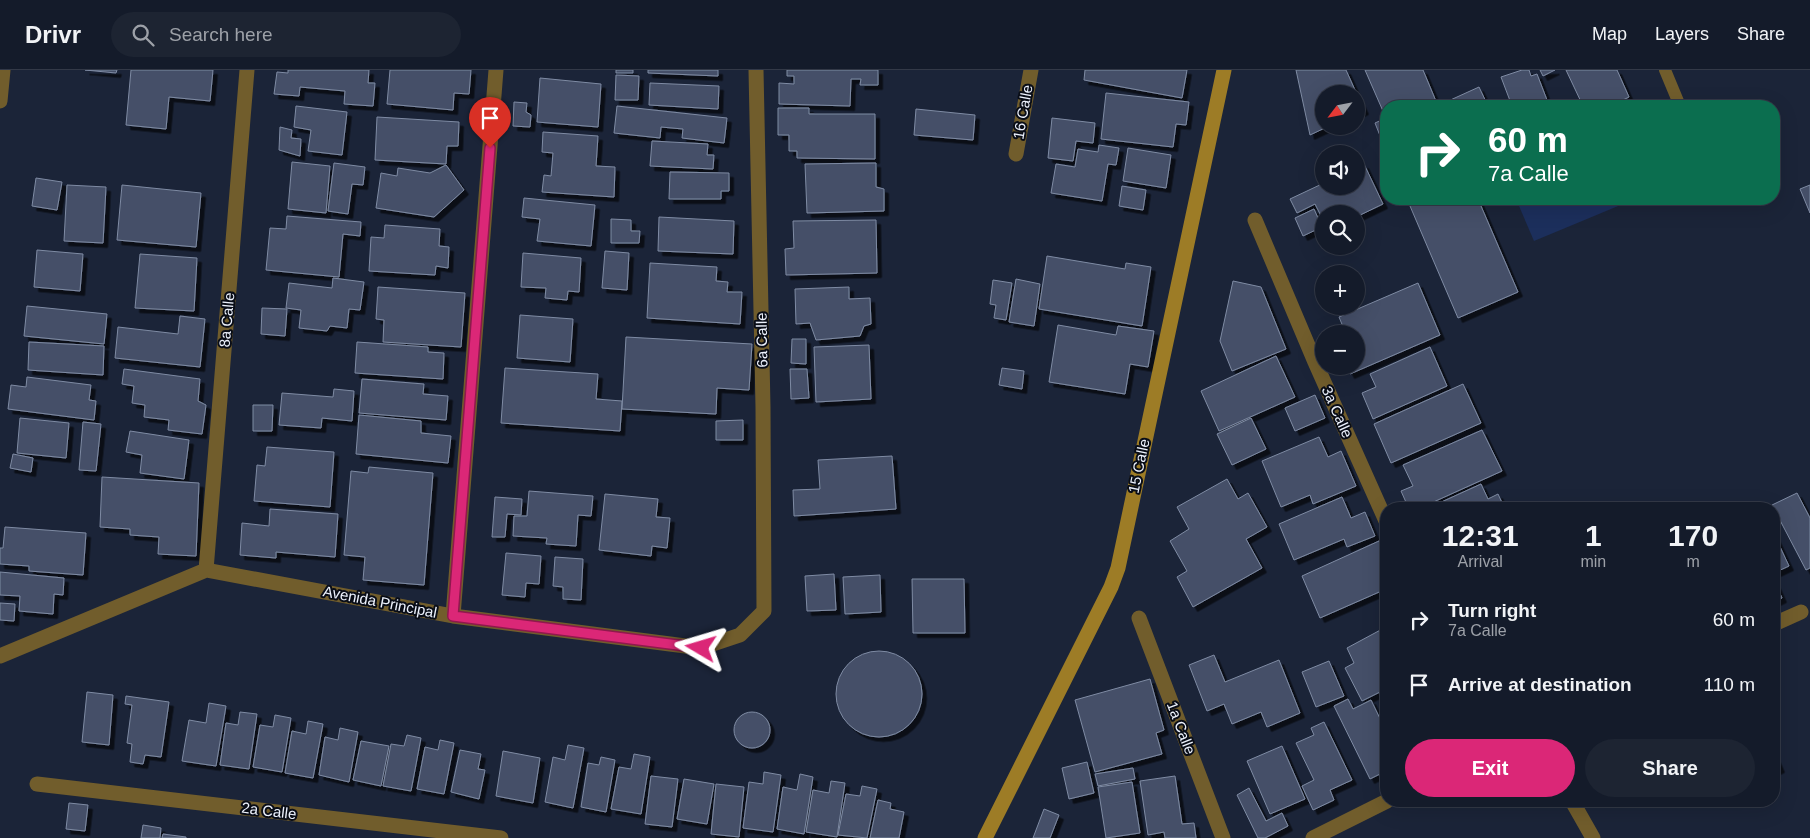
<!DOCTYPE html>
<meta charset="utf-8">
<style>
:root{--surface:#141b2a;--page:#1d2432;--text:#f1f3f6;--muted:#9da1a8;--line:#333947;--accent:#db2777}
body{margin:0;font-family:Helvetica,sans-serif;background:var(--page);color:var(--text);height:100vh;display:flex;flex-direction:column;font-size:19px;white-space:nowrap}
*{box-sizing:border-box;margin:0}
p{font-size:16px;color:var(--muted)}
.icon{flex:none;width:28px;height:28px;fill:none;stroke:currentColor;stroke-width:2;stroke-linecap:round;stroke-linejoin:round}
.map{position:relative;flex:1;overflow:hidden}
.panel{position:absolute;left:1380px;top:432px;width:400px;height:305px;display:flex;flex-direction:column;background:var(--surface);border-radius:20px;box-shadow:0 5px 20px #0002,0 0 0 1px var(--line)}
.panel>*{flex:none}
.guide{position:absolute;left:1380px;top:30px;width:400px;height:105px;border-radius:20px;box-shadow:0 5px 20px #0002,0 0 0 1px var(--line);background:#0b6e4f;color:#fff;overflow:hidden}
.needle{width:32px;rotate:238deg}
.tools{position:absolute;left:1315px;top:15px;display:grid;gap:10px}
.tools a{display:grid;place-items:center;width:50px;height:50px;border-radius:50%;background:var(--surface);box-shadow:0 5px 20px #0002,0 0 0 1px var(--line);font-size:25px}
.pin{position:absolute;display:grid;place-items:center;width:42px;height:42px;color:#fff;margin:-51px -21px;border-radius:50% 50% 50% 0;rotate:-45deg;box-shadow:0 0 5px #0007}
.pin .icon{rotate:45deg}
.me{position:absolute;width:55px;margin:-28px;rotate:277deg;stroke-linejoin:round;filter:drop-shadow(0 0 4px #0008)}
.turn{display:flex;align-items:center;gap:18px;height:105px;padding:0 25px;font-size:22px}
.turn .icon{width:65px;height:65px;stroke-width:2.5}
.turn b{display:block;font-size:35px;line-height:42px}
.eta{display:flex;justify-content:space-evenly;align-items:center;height:85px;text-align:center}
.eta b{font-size:30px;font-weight:600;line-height:35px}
.action{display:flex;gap:10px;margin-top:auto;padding:10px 25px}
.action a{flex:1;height:58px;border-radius:30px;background:var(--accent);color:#fff;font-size:20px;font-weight:600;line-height:58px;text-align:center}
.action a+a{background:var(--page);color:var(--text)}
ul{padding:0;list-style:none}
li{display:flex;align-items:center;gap:15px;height:65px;padding:0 25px}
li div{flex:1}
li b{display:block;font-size:19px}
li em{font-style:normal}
header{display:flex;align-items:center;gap:30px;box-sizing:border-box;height:70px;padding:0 25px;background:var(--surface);border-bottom:1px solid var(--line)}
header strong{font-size:24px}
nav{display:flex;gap:28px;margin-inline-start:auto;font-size:18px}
.search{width:350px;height:45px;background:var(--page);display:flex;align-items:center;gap:12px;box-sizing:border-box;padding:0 18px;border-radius:28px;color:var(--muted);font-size:19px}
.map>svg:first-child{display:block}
.pitch{fill:#1c2f5c}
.building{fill:#455067;stroke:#7f8ba4;filter:url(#shadow)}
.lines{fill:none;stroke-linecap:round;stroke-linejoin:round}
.lane{stroke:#715d2c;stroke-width:12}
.street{stroke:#715d2c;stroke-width:15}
.secondary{stroke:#9d7c26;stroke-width:15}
.route-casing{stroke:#8e194d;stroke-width:12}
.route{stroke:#db2777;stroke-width:9}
.labels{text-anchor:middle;stroke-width:4;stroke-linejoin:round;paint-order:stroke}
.street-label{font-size:15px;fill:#edf2fd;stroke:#090d17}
</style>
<header>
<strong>Drivr</strong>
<div class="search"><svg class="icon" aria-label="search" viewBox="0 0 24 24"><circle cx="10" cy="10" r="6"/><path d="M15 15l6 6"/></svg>Search here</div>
<nav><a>Map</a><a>Layers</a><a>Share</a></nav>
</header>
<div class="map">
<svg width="1810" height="768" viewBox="0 0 1810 768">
<defs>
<filter id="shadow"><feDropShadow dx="4.5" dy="4.5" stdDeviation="0" flood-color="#0009"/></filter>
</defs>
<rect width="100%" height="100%" fill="#1b2438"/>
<path class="pitch" d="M1516 129H1635L1534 171Z"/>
<path class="building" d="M85 0H117L116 3Z
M131 0H213L210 31 169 27 166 59 126 55Z
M288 0H369L368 13H375L373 36 344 34 345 21 300 17 299 26 274 24 277 2 288 3Z
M390 0H471L469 24 454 23 453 40 387 34Z
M616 0H633V3H616Z
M648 0H718V6L648 3Z
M787 0H878V15H860L861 9H851L850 36 779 34V13L794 14V6H787Z
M1085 0H1187L1182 28 1084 10Z
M1296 0H1346L1364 40 1356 44V24H1324V56H1329L1310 65Z
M1365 0H1423L1438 36H1386V81L1375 53 1386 48Z
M1522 0H1529L1531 6 1537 4 1547 30 1529 36H1512L1501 7Z
M1540 0H1555L1543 6Z
M1566 0H1617L1629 27 1621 31 1623 36H1583Z
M616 5 639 6 638 30H615Z
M540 8 601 14 598 57 537 52Z
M650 13 719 16 718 39 649 35Z
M1479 17 1488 36H1448L1446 32Z
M1106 23 1189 32 1186 55 1176 54 1173 77 1101 69Z
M514 32 527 33 526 42 531 45 530 57 513 56Z
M296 36 347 42 342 85 308 81 311 60 294 57Z
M617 36 727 48 724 73 682 68 683 59 661 57 660 68 614 63Z
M778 38H809V44H875V89L797 88V81H789V65H778Z
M916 39 975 45 973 70 914 65Z
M377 47 459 52 458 76H447L446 94 375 90Z
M1052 48 1095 53 1093 73 1076 71 1073 91 1048 88Z
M280 57 292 60 291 68 301 69 300 86 279 80Z
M543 62 598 66 596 96 615 97 614 127 542 122 544 105 551 106 553 83 542 82Z
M652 71 708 74 707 85H714L713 99 650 96Z
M1099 75 1119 78 1116 95 1108 94 1102 131 1051 123 1056 94 1075 97 1078 79 1098 82Z
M1128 78 1171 85 1166 118 1123 111Z
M292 92 330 96 326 143 288 139Z
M334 93 365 97 363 115 352 114 348 144 328 141Z
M876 93V117L884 119V141L807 143 805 94Z
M1364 94 1383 134 1356 147V144H1324V152L1315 134 1297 143 1290 129 1324 113V116H1356V97Z
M446 95 464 120 434 147 376 138 381 103 397 106 398 98 430 103Z
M670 102 729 103V121H721V129H669Z
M36 108 62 112 57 140 32 136Z
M67 115 106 117 103 173 64 171Z
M122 115 201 123 196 177 117 170Z
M1810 115V143L1800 119Z
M1122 116 1146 120 1143 140 1119 136Z
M524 128 595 135 591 176 537 171 540 149 522 147Z
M1407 129H1478L1518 222 1458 248Z
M1314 139 1322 157 1303 166 1295 148Z
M287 146 361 152 360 166 343 164 339 207 266 200 270 158 286 159Z
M659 147 734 151 733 184 658 181Z
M611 149 631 150V161H640L639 173H611Z
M876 150 877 203 786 205 785 179 794 178 793 151Z
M385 155 440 159 439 176 449 177 448 198 436 196 435 205 369 201 371 167 384 168Z
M37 180 83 184 80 221 34 217Z
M605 181 629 183 627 220 602 218Z
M523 183 581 188 579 222 568 221 567 230 545 228 546 218 521 217Z
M140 184 197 188 194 241 135 238Z
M1047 186 1125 199 1126 193 1151 197 1142 256 1039 239Z
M650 193 717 197 716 211 728 212 727 222H742L740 254 647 248Z
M333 208 364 212 360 240 349 239 347 258 330 256 327 261 299 258 301 240 286 238 289 213 332 218Z
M1016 209 1040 214 1034 256 1009 252Z
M993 210 1012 213 1006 250 994 248 996 235 990 234Z
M1233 211 1261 217 1286 279 1232 301 1220 271Z
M1418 213 1440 265 1350 304 1346 296H1356V264H1346L1339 247Z
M378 217 465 223 461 277 383 272 384 250 376 249Z
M849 217V229L870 228 871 254 864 256 860 266 816 270 810 253 796 254 795 219Z
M27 236 107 244 104 274 24 266Z
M262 238 287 239 285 266 261 264Z
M520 245 573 249 570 292 517 288Z
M180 246 205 249 200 297 115 288 118 257 178 264Z
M1058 255 1116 265 1118 256 1154 261 1148 297 1130 294 1125 324 1049 312Z
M626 267 752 274 749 320 717 318 716 344 622 339Z
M792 269H806V294L791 293Z
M29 272 104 276 103 305 28 300Z
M357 272 428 277V282L444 283 443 309 355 303Z
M869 275 871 329 816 332 814 277Z
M1430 277 1447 316 1373 349 1362 323 1376 317 1370 304Z
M1276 286 1295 327 1219 361 1201 321Z
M505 298 598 304 596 329 622 331 620 361 501 353Z
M1002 298 1024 301 1022 319 999 315Z
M124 299 200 309 198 331 206 335 202 364 168 360 169 350 144 347 145 335 132 333 134 316 122 314Z
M790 299H807L809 328 791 329Z
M27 307 91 315 89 330 96 331 94 350 8 339 11 315 26 317Z
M362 309 424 314 423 324 448 326 446 350 359 343Z
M1463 314 1481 353 1391 393 1374 354Z
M334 319 354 321 352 351 322 348 321 358 279 355 282 323 333 327Z
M1315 325 1325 348 1295 361 1285 338Z
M253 335H273L272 361H253Z
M359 345 421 351V363L451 366 448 393 356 384Z
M20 348 69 353 66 388 17 383Z
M1251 348 1266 379 1232 395 1217 364Z
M743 350V370H716V351Z
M83 352 101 354 96 401 79 400Z
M1482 360 1502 401 1418 439H1409L1401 421 1413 416 1403 395Z
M130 361 189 370 184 409 140 403 142 385 126 382Z
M1319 367 1328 387 1341 381 1356 416 1313 434 1310 425 1281 437 1262 391Z
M267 377 334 382 330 437 254 431 257 395 265 396Z
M13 384 33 388 31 402 10 398Z
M892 386 896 439 794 446 793 420 820 419 818 390Z
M369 397 433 403 424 515 363 510 365 487 344 485 351 401 368 403Z
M102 407 199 413 196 486 158 484 159 467 130 465V459L100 457Z
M1227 409 1238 429 1248 423 1267 457 1246 469 1262 498 1193 537 1177 507 1187 501 1170 471 1189 459 1177 437Z
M1481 414 1488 429 1498 424 1505 439H1426Z
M529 421 593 426 591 446 578 445 576 476 546 474 547 468 513 466 514 446H527Z
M1797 423 1810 448V498L1806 500 1772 435Z
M605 424 658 429 656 447 670 448 667 478 652 476 651 486 599 480Z
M495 427 522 429 521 445 507 444 505 467H492Z
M1342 427 1351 448 1365 442 1375 466 1347 477 1344 469 1294 490 1279 454Z
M270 439 338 444 335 487 276 482V488L240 485 242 453 269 456Z
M5 457 86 463 83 505 29 501V496L0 494V478H3Z
M1774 464 1789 496 1774 503Z
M1379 471 1386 487V519L1320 548 1302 506Z
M506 483 541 486 539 514 526 513 525 527 502 525Z
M555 487 583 489 581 530 563 529V517L553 516Z
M0 502 64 508 63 525 54 524 53 544 19 541 20 526 0 525Z
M834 504 836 540 807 541 805 506Z
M880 505 881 542 845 544 843 507Z
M912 509H964L965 563H913Z
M1774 510 1782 528 1774 532Z
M0 533 15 534 14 551 0 550Z
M1386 557V619L1362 631 1345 598 1354 593 1347 578Z
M836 624a43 43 0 1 1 86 0a43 43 0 1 1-86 0Z
M1214 585 1225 612 1279 590 1300 643 1267 657 1261 642 1232 654 1224 634 1207 641 1189 595Z
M1329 591 1344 626 1316 637 1302 602Z
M1150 609 1164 660 1156 663 1162 684 1095 702 1075 630Z
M87 622 113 625 109 675 82 672Z
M126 626 169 632 161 687 145 685 143 694 130 692 132 674 127 673 132 635 125 634Z
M1348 629 1353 639 1371 630 1386 661V701L1370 709 1334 636Z
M209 633 226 636 216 696 182 691 189 650 206 653Z
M240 642 257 644 249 699 220 695 226 653 238 655Z
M734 660a18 18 0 1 1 36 0a18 18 0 1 1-36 0Z
M275 645 291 648 282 702 253 697 260 655 273 657Z
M308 651 323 654 313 708 285 703 292 661 306 664Z
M1324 652 1352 710 1330 720 1334 730 1313 740 1302 716 1314 710 1296 673 1314 665 1311 658Z
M340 658 358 662 349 712 319 705 325 667 338 670Z
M407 665 421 668 411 721 383 716 391 674 404 676Z
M440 670 454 673 444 724 417 719 425 677 438 680Z
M361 671 389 676 381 716 353 710Z
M568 675 584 678 573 738 545 732 553 687 565 690Z
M1282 676 1305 729 1270 744 1247 691Z
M460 680 481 684 478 699 485 700 479 729 451 722Z
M503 681 540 688 533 733 496 726Z
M634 684 650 687 641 744 611 739 619 697 631 699Z
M1774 684 1780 698 1774 701Z
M601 687 615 690 606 742 581 737 588 693 599 695Z
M1087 692 1094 723 1069 729 1062 698Z
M1133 698 1135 709 1098 716 1095 704Z
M764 702 781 705 773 762 743 758 749 712 763 714Z
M800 704 813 707 804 764 777 759 783 717 797 720Z
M651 706 678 709 672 757 645 754Z
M1175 706 1182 754 1194 753 1196 768H1165L1164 762 1148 765 1140 711Z
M684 709 714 714 707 754 677 749Z
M831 711 845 713 837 767 806 762 813 720 829 723Z
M1132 712 1140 763 1106 768 1098 717Z
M716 714 744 717 739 767 711 764Z
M862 716 877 719 867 768 838 765 846 724 860 726Z
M1249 718 1266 751 1282 743 1288 756 1265 768H1258L1237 725Z
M878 730 891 733 890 739 904 742 899 768H870Z
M69 733 88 735 85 761 66 759Z
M1044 739 1059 745 1050 768H1033Z
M143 755 161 758 160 768H141Z
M163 764 186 767V768H162Z"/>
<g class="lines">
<path class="lane" d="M1665 0 1680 36"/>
<path class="street" d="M0 31 3 0
M1016 84 1031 0
M1255 150 1315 292 1386 451
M206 500 247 0
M453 546 496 0
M1139 548 1223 768
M1774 554 1801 542
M0 586 206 500 453 546 701 578 740 565 764 541 763 337 756 0
M37 714 501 768
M1572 731 1593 768
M1313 768 1387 731"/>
<path class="secondary" d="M985 768 1111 517 1118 498 1224 0"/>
</g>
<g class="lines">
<defs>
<path id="route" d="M490 78 453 546 701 578"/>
</defs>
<use href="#route" class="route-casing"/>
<use href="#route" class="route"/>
</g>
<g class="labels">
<g class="street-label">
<text transform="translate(1023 42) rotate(-80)" y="5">16 Calle</text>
<text transform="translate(227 250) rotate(-85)" y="5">8a Calle</text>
<text transform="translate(762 270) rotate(-91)" y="5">6a Calle</text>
<text transform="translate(1337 342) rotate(66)" y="5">3a Calle</text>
<text transform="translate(1139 396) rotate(-78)" y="5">15 Calle</text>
<text transform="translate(380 532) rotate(11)" y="5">Avenida Principal</text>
<text transform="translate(1181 658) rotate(69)" y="5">1a Calle</text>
<text transform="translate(269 741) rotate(7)" y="5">2a Calle</text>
</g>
</g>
</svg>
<div class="tools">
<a><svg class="needle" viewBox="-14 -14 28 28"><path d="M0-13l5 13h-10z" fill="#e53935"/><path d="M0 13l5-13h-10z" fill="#9da1a8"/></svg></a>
<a><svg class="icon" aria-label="sound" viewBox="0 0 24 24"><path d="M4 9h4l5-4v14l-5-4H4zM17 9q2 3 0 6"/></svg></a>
<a><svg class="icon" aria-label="search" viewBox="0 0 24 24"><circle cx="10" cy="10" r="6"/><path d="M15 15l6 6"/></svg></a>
<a>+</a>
<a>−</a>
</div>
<div class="pin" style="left:490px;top:78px;background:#d93025"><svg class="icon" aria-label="arrive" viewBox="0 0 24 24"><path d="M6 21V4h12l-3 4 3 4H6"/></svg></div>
<svg class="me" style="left:701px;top:578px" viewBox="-20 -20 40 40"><path d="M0-17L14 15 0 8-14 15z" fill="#db2777" stroke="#fff" stroke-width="4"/></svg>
<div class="guide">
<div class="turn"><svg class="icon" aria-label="right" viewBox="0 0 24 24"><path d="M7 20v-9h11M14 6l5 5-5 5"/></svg><div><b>60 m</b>7a Calle</div></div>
</div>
<section class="panel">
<div class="eta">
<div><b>12:31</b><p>Arrival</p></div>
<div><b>1</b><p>min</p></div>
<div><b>170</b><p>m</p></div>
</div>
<ul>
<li><svg class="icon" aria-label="right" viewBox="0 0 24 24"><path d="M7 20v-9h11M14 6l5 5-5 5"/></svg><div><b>Turn right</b><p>7a Calle</p></div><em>60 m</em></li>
<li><svg class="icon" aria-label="arrive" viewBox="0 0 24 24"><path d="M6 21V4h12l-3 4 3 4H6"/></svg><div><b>Arrive at destination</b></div><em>110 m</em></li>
</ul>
<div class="action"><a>Exit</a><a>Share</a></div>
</section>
</div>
